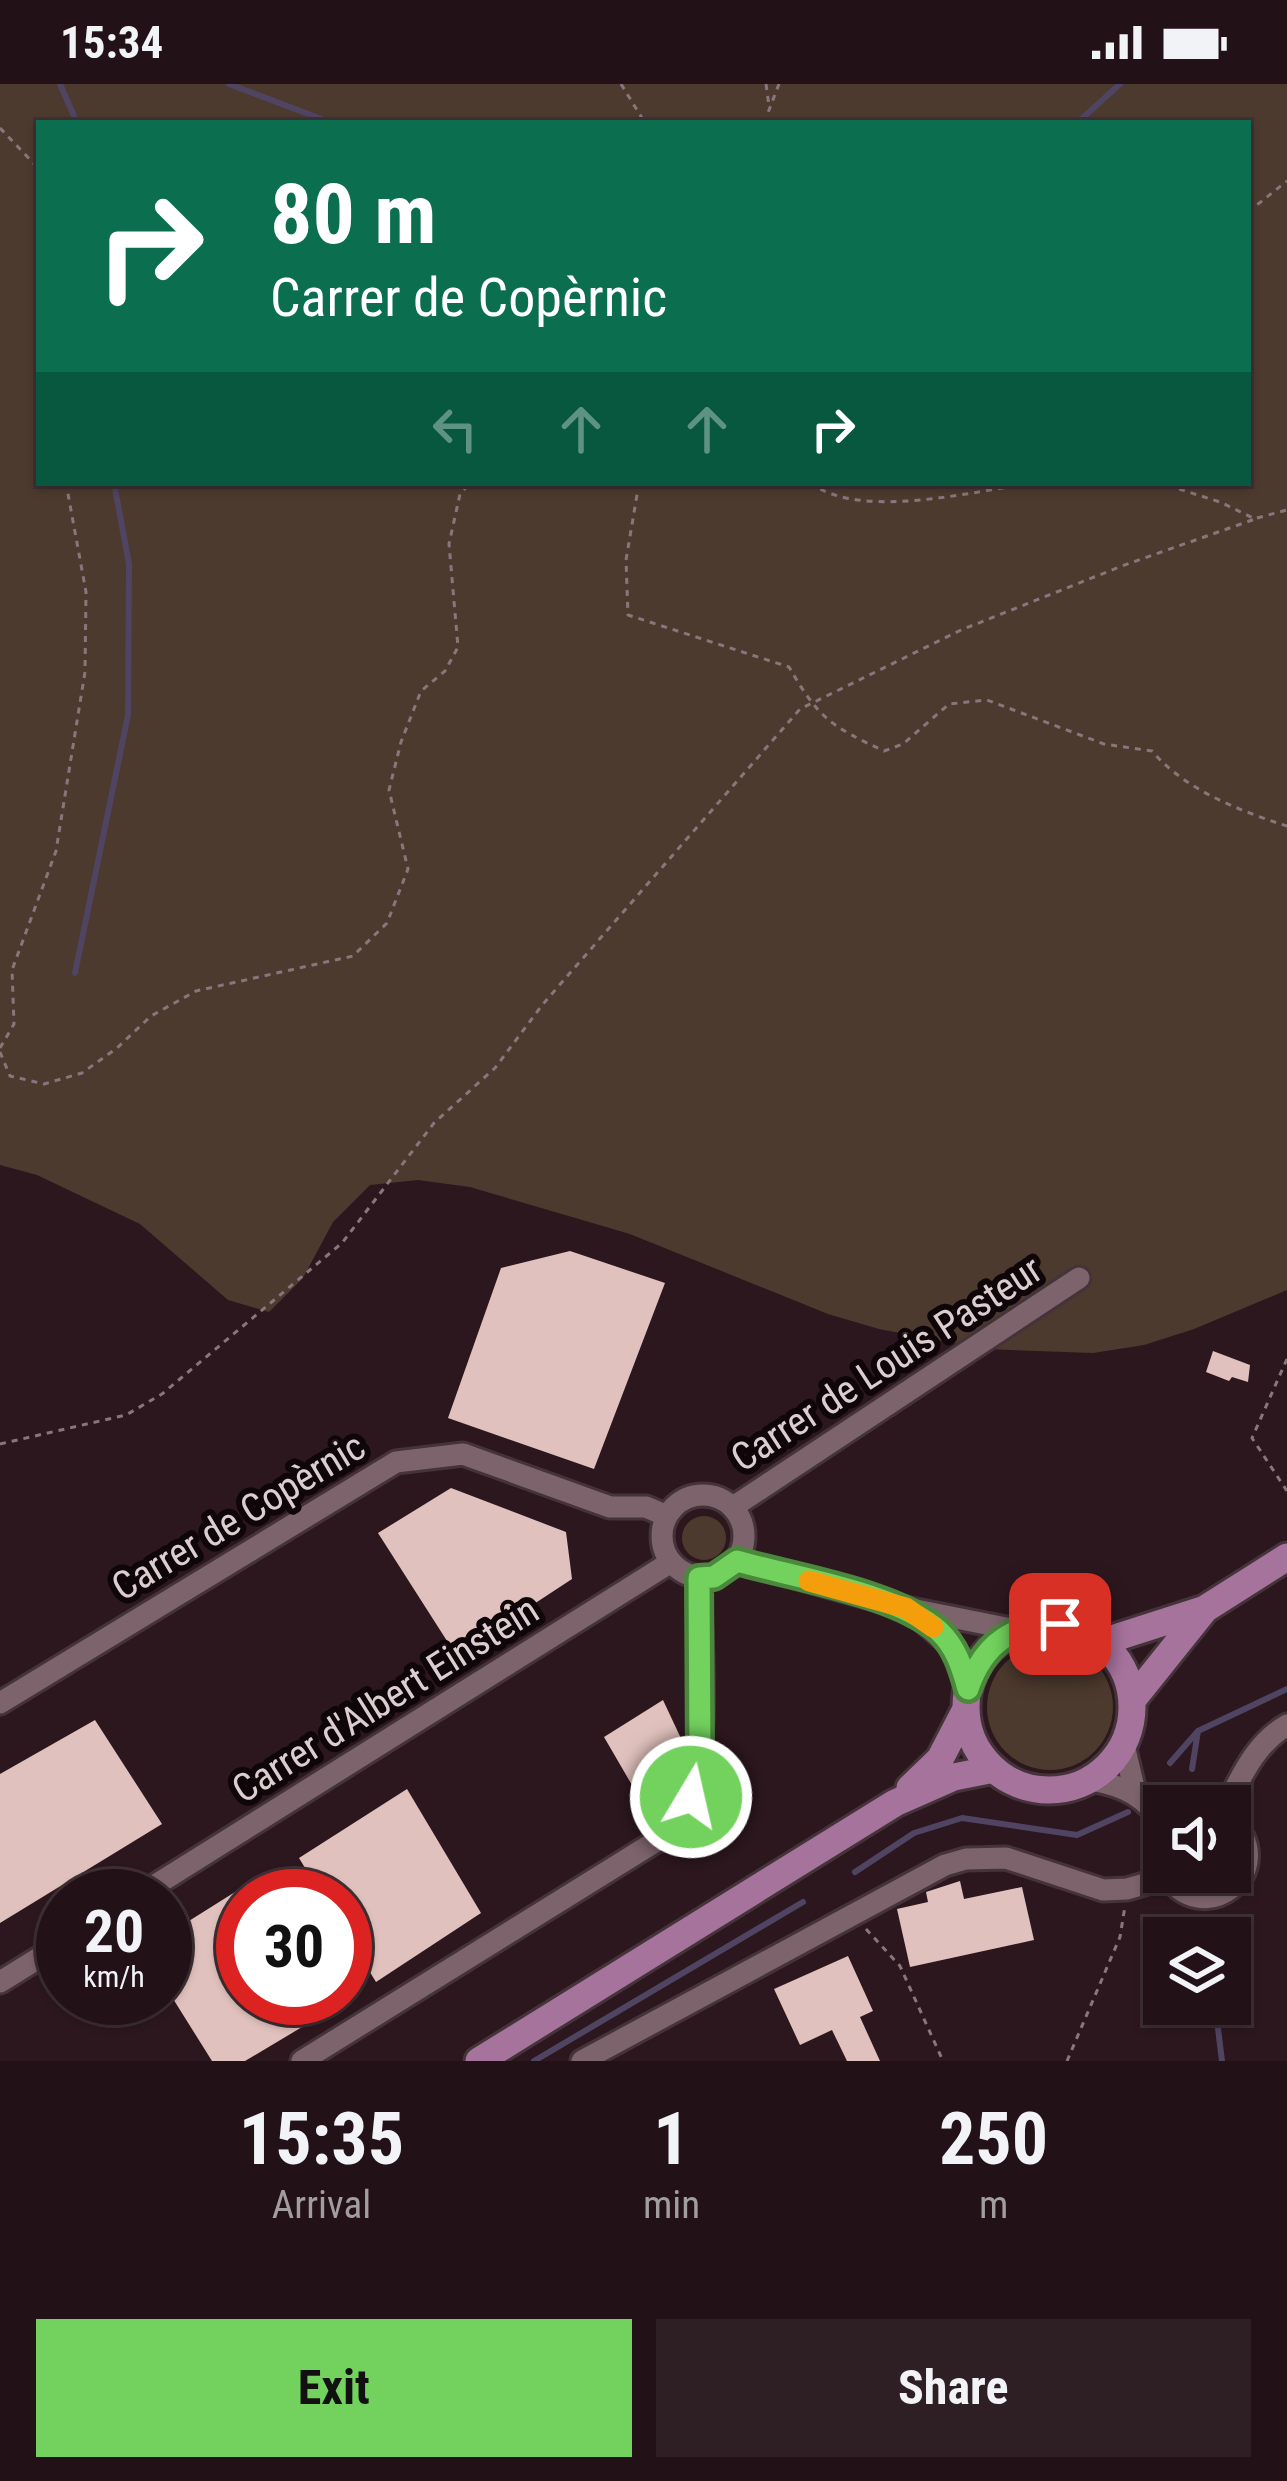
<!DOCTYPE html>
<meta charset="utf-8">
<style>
:root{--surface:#221117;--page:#2e1f24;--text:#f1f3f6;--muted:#a29da1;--line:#3f3136;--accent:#72d25d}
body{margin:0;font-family:"Roboto Condensed",sans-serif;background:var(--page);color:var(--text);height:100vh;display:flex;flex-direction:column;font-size:45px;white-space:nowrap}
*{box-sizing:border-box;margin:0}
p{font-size:39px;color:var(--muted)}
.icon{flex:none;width:66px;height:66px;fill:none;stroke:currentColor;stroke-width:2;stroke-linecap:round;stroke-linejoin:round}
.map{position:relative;height:1977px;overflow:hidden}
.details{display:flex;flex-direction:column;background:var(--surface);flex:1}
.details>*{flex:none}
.guide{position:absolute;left:36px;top:36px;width:1215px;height:366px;border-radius:0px;box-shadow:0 3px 9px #0004,0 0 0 3px var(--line);background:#0b6e4f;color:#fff;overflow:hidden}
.buttons{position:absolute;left:1143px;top:1701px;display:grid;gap:24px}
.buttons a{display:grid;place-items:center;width:108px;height:108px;border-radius:0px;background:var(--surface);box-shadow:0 3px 9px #0004,0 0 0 3px var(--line);font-size:60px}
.speed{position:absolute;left:36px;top:1785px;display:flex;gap:24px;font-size:60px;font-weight:700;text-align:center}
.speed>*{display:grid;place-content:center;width:156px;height:156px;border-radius:50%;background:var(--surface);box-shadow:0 3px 9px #0004,0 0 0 3px var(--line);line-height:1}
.speed small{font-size:30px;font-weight:400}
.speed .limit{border:18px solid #d22;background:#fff;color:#111}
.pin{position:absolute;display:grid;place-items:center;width:102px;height:102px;color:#fff;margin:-51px;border-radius:24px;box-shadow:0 6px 18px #0006}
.me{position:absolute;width:132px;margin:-66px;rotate:9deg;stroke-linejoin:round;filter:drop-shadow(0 0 9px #0008)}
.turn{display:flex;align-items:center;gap:42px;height:252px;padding:0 36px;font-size:54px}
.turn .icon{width:156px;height:156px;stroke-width:2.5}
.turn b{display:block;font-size:84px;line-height:102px}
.lanes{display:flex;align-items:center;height:114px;padding:0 36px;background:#0003;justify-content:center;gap:60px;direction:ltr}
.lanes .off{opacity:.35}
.eta{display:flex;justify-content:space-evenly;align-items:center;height:204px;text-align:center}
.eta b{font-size:72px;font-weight:700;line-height:84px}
.button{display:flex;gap:24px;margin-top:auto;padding:24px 36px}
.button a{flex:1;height:138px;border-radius:0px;background:var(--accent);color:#111;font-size:48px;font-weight:700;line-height:138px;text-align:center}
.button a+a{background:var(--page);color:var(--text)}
.status{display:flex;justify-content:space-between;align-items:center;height:84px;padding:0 60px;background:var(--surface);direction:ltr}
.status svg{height:33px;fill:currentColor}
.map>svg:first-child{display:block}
.green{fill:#4d3a2e;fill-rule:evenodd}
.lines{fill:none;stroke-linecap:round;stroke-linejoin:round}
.stream{stroke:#4f4461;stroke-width:6}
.building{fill:#e0c1bd}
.minor-casing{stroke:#443339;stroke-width:27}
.major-casing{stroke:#443339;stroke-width:33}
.path{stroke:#89767c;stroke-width:3;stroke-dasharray:6 6;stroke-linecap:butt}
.minor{stroke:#7d636b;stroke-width:21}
.major{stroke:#a6739c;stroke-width:27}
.route-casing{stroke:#4a883c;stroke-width:30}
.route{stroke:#72d25d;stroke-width:21}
.slow{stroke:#f59e0b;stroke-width:21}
.labels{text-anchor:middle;stroke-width:12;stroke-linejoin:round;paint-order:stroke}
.street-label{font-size:39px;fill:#dccdd1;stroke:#0f0609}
</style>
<div class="status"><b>15:34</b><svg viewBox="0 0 49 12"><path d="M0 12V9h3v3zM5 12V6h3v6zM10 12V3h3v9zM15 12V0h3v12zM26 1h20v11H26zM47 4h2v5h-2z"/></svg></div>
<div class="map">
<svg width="1287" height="1977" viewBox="0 0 1287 1977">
<rect width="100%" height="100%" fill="#2d171f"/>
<path class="green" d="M0 0H1287V1206L1194 1245 1144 1261 1093 1269 985 1265 879 1245 828 1230 630 1150 470 1103 418 1096 370 1101 333 1138 303 1194 269 1228 228 1216 140 1140 37 1091 0 1081ZM39 39H1248V399H39Z
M682 1454a22 22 0 1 1 44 0a22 22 0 1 1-44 0Z
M987 1623a63 63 0 1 1 126 0a63 63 0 1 1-126 0Z"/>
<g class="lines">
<path class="stream" d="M60 0 77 39
M229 0 332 39
M1077 39 1120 0
M75 889 128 631 129 480 114 399
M1170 1679 1198 1647 1287 1605
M1192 1685 1198 1647
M855 1788 914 1749 962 1734 1077 1751 1128 1728
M1204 1850V1854
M1215 1920 1222 1977
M534 1977 803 1818"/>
</g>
<path class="building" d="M570 1167 665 1199 594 1385 448 1334 501 1184Z
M1213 1267 1250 1281 1248 1298 1232 1293 1229 1297 1206 1288Z
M451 1404 566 1448 572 1495 456 1571 378 1449Z
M663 1616 685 1663 682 1684 677 1704 643 1720 604 1653Z
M95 1636 162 1740 0 1839V1690Z
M407 1705 481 1829 376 1898 345 1848V1812H322L299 1774Z
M960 1797 964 1815 1022 1803 1034 1856 910 1883 897 1825 928 1818 926 1808Z
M243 1803V1914H321L329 1927 245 1977H212L165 1902V1852Z
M848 1872 873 1927 860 1933 880 1977H847L832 1946 800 1961 774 1905Z"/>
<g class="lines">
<defs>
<path id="minor" d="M662 1452a41 41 0 1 1 82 0a41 41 0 1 1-82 0Z
M733 1423 1079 1194
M737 1477 906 1524 1016 1546
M916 1531 954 1564 967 1605
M0 1619 396 1378 463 1370 610 1423H646L667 1432
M1124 1661 1135 1708
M1091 1696C1124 1702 1147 1712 1164 1743
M1226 1722C1242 1691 1256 1659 1287 1641
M1165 1788C1202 1850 1283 1786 1230 1736
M138 1812 671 1478
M0 1898 63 1859
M302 1977 658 1756C665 1751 674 1745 679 1738 714 1687 700 1556 699 1494
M582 1977 945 1781 966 1775 1006 1774 1103 1806 1127 1805 1168 1793"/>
<path id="major" d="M966 1623a83 83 0 1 1 166 0a83 83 0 1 1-166 0Z
M1102 1558 1205 1525 1287 1473
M1133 1615 1205 1525
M910 1704 940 1675 966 1625
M479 1977 895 1719 954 1693 994 1685"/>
</defs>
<use href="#minor" class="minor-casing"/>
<use href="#major" class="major-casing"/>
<path class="path" d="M621 0 645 39
M766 0 769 22
M764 39 779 0
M0 44 39 85
M1248 128 1287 97
M639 399 626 476 628 531 789 583C819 635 831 642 884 667L903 660 949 620 987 616 1104 660 1152 667C1185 706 1240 727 1287 742
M810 399C866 438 975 405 1040 399
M1257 434 1287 426
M0 964 14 940 12 886 56 767 85 588 86 508 66 399
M0 968 10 992 44 1000 82 989 117 964 151 932 196 907 353 872 387 839 408 785 389 706 401 658 421 607 445 587 458 563 449 460 460 410 470 399
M1287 1275 1252 1354 1287 1407
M0 1360 126 1331 162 1310 342 1159 434 1039 495 984 543 920 800 625 961 546 1122 482 1255 435 1220 418 1160 399
M866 1845 900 1882 943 1977
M1067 1977 1120 1853 1125 1822"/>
<use href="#minor" class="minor"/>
<use href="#major" class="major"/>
</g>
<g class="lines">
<defs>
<path id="route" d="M691 1713 700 1673 699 1494 714 1493 737 1477C793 1493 897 1509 939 1547 956 1563 962 1583 968 1605 983 1560 1013 1539 1060 1540"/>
</defs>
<use href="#route" class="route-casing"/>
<use href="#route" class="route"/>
<path class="slow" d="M809 1497 906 1524 933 1543"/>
</g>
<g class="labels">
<g class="street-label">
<text transform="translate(886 1279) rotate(-33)" y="14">Carrer de Louis Pasteur</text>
<text transform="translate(238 1432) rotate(-31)" y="14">Carrer de Copèrnic</text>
<text transform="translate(385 1615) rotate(-32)" y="14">Carrer d'Albert Einstein</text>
</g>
</g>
</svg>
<div class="buttons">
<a><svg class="icon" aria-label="sound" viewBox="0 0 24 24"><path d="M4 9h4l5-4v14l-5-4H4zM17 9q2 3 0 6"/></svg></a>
<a><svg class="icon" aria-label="layers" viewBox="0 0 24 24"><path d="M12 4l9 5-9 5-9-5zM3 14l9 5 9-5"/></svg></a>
</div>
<div class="speed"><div>20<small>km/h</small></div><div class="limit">30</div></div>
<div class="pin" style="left:1060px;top:1540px;background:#d93025"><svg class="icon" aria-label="arrive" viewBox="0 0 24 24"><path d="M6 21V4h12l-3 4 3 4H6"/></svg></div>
<svg class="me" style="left:691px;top:1713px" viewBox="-20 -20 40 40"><circle r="17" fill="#72d25d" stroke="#fff" stroke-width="3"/><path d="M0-11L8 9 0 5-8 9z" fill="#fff"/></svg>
<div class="guide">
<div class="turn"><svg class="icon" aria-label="right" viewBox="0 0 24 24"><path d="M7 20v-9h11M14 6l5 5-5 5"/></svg><div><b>80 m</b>Carrer de Copèrnic</div></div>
<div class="lanes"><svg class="icon off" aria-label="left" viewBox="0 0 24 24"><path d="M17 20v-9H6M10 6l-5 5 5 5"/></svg><svg class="icon off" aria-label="ahead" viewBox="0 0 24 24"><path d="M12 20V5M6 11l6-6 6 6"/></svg><svg class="icon off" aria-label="ahead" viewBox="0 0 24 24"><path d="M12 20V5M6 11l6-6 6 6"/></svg><svg class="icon" aria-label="right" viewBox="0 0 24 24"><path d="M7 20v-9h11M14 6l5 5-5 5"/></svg></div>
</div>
</div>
<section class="details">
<div class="eta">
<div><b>15:35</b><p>Arrival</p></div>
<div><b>1</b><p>min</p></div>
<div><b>250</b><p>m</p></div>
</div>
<div class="button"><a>Exit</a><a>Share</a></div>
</section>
